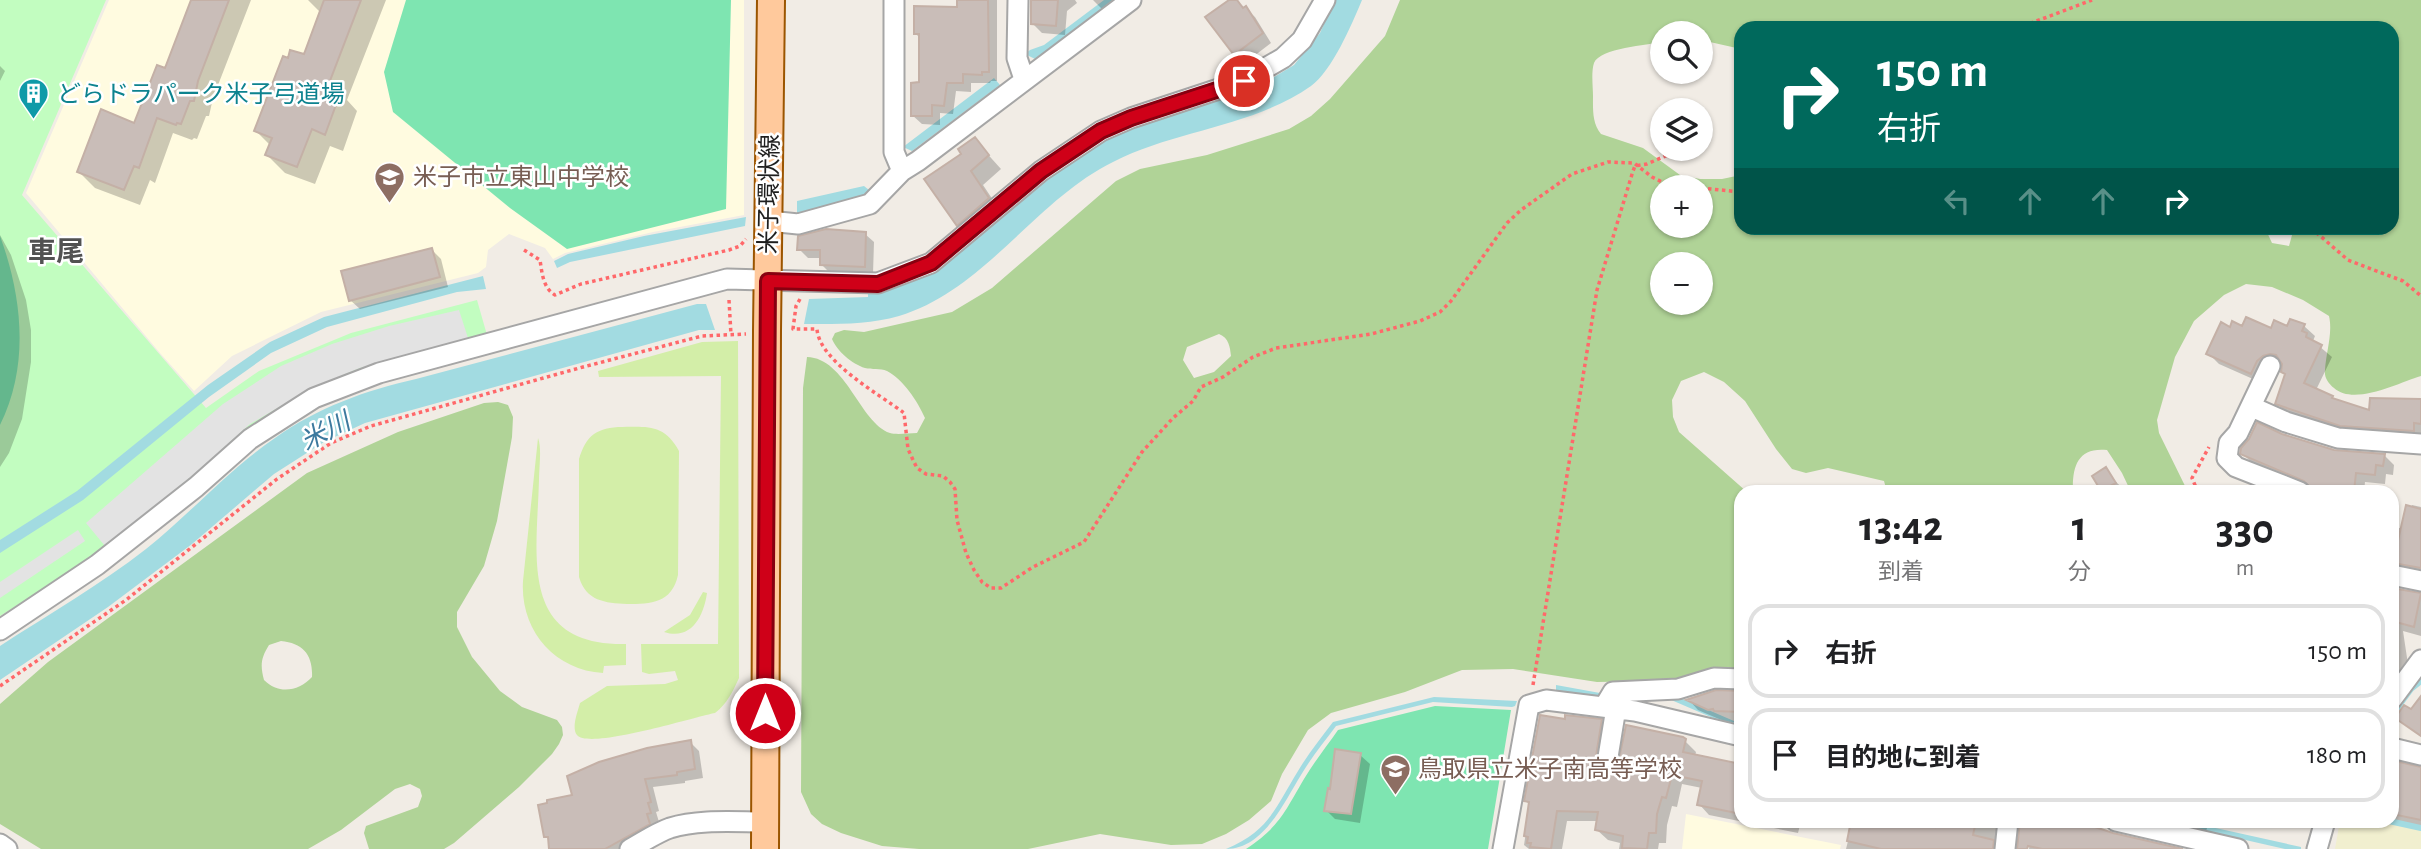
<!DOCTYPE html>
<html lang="ja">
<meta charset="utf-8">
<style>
:root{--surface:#fff;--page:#f2f2f2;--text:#202124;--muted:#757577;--line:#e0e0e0}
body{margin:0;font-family:"Alegreya Sans","Noto Sans JP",sans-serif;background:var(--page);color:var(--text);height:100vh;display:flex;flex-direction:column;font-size:26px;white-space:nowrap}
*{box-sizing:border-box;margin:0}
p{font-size:23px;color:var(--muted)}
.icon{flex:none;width:38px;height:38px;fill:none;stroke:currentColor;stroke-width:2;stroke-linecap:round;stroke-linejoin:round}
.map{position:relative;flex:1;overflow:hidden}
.panel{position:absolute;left:1734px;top:485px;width:665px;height:343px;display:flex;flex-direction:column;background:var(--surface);border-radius:21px;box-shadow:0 2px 5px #0004}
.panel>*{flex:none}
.hud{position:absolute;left:1734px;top:21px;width:665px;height:214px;border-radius:21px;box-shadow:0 2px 5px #0004;background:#00695c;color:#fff;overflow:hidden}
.buttons{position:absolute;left:1650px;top:21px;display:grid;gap:14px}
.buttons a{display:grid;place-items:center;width:63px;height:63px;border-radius:50%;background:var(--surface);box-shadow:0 2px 5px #0004;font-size:35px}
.pin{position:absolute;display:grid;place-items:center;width:60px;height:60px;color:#fff;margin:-30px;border:4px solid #fff;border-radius:50%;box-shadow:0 2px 7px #0007}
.me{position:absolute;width:77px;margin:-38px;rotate:0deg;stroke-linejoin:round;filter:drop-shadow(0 0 5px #0008)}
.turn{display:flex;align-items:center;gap:24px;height:147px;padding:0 28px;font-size:32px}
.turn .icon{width:91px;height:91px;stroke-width:2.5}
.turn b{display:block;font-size:49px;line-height:60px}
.lanes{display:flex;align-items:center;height:66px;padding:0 28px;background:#0003;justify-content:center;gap:35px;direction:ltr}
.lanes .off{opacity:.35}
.eta{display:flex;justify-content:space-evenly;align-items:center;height:119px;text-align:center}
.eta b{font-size:42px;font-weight:700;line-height:49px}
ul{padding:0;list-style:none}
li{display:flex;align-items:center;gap:21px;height:94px;margin:0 14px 10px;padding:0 14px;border:4px solid var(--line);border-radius:21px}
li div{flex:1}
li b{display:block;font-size:26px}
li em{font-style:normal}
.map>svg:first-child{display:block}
.education{fill:#fffbe0}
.farmland{fill:#f1efcf}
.grass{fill:#d3eea8}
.forest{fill:#b0d397;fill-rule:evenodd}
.park{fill:#c2fdc0}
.pitch{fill:#7ee5b1}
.parking{fill:#e3e3e3}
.water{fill:#a2dbe1}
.shadow{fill:#0003}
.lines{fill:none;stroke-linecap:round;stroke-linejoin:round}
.stream{stroke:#a2dbe1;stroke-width:6}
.building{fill:#c9bdb8;stroke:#c4b0a6;stroke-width:2}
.minor-casing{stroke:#a6a6a6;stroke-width:23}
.major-casing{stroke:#9b5500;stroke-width:30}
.path{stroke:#ff686a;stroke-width:3.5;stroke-dasharray:3.5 3.5;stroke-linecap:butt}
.minor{stroke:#fff;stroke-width:19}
.major{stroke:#ffc99c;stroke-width:26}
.route-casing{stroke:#870010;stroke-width:18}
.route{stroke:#cf0018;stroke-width:12}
.labels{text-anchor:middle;stroke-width:5;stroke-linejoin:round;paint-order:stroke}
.culture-label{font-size:24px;fill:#0d838f;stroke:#fff;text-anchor:start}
.education-label{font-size:24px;fill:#785e54;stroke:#fff;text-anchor:start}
.street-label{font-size:24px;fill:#1f1f1f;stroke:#fff}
.water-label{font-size:26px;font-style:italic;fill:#3c799e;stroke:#fff}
.quarter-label{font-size:28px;font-weight:bold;fill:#525252;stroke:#fff}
</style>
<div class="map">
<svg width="2421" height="849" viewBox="0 0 2421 849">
<rect width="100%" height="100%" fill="#f1ece5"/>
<path class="education" d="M109 0H744V215L653 232 565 253 553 259 545 248 509 234 488 250 486 267 478 273 321 312 232 356 194 391 160 353 26 193Z
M1686 814 1841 845 1840 849H1682Z"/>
<path class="farmland" d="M2340 821H2372L2421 830V849H2335Z"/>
<path class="grass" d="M738 341 739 678C733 691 727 704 715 713 694 717 589 750 577 735 571 728 578 711 580 703L607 686 665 684 678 680 675 671 649 674 642 672 641 644H718L721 376 599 377 598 371 702 342Z
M618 427C646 427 664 423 679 451L678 575C672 603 651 604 627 604 605 603 586 601 579 577V459C586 437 594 429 618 427Z
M538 438C542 448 539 467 539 480 537 556 518 646 626 644V665L604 666 603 673C554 670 520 630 523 581Z
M703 592 707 593C704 615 692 641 664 632L690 615Z"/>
<path class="forest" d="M1400 0H2421V376C2398 383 2354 406 2334 388 2328 383 2324 377 2325 370 2326 352 2333 333 2329 316L2303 300 2272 287 2246 284 2224 295 2194 321 2175 357 2157 420 2159 433 2188 492H2131L2122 473 2107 450C2078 447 2072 466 2073 492H1887L1884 481 1828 468 1806 473 1792 469 1776 449 1745 401 1724 382 1704 372 1681 381 1672 400 1673 417 1679 432 1747 492H1741V671L1657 681 1597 682 1513 669 1462 670 1405 692 1331 713 1308 730 1282 774 1271 801 1249 820 1226 834 1202 844 1171 845 1100 834 1028 849H919L882 846 841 833 822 824 811 814 801 792 803 388 807 357C846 358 860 423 890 433 897 435 909 433 917 433L925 418C918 402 903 379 887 371 880 368 872 370 865 368 852 364 837 351 832 339L835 333 844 330 864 332 952 312 992 288 1116 181 1140 169 1207 155 1289 129 1311 116 1330 99 1385 36ZM1741 28H2392V228H2294L2289 246 2272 243 2265 228H1741V175L1722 179H1700L1680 175 1643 148 1601 134C1592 123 1593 109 1593 96 1593 87 1591 72 1594 63 1600 48 1648 45 1662 42V33H1701V40L1741 49ZM1662 187H1701V226H1662ZM1662 264H1701V303H1662ZM1219 334C1229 338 1230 347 1231 356L1214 372 1194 378 1183 360 1187 347Z
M498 402 508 405 513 417 512 437 497 521 484 566 457 612V627L472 657 500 691 522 707 557 720 562 727 563 735 559 744 552 754 519 787 454 843 444 849H369L364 833 366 826 418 807 422 796 420 789 410 784 395 789 341 830 308 849H41L0 824V704L48 662 307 473 398 432 484 403ZM281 641C303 643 313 655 312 677 299 691 279 695 264 680 260 665 261 658 269 645Z"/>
<path class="park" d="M0 0H106L22 195 206 408 259 371 351 333 477 300 487 335 312 391 252 426 187 483 97 555 0 616Z"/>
<path class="pitch" d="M406 0H731L726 209 567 249 510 208 393 112 384 72Z
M0 236C22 296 30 365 0 425Z
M1435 706 1511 710 1488 849H1246C1280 826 1284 813 1304 779 1314 762 1327 746 1338 730Z"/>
<path class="parking" d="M459 310 468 338 360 368 312 388 250 424 197 472 105 546 86 523 223 404 281 366 332 344 389 326Z
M78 530 85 541 0 598V582Z"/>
<path class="water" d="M1104 0H1113L1035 59 1025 54 1030 50 1044 45Z
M1335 0H1362C1352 24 1332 71 1311 86 1253 127 1175 130 1113 162 1034 201 985 290 899 316 868 325 836 324 804 324L809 299 868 297V294H879L920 277 1088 146 1157 117 1269 80 1294 65 1320 33Z
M994 78 1000 85 912 151 903 147Z
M864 186 869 190 862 196 797 213V201Z
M746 217 745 226 570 262 557 268 554 261 568 254 644 236Z
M483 276 486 289 457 292 327 327 271 353 209 397 83 500 0 553V540L77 491 208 385 270 342 324 317Z
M697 304H706L715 330H699L365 423 324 442 274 474 192 544 108 607 0 680V646C49 614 100 585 146 549 190 514 228 470 275 438 317 408 366 390 416 379Z
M1556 685 1600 693 1671 694 1741 724V730L1669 699 1615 701 1556 690Z
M1434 697 1517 701 1515 706 1512 707 1433 702 1336 726C1324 742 1311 758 1301 775 1284 802 1264 849 1226 849 1270 830 1275 808 1298 771 1308 754 1321 738 1333 722Z
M2162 821H2184L2301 847V849H2285Z"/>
<path class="shadow" d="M193 0H251L213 98 209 116H206L197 139 194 138 192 140 173 133 155 183 150 180 140 205 95 188 79 172 135 125 166 71Z
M308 0H386L347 100 357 111 343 151 330 146 315 184 285 173 267 155 271 146 256 131 289 60 305 57 321 13Z
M958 0H997V81H991L990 83H971V92L956 91 953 114 940 113V125L922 124 912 115 920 83 921 39 915 33 958 9Z
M1033 0H1075L1077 3 1067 11 1065 35 1042 33 1032 23Z
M1093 0H1113L1102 9Z
M1232 0H1236L1255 17 1271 43 1245 63 1208 18Z
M0 66 5 71 0 81Z
M974 139 1001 169 983 185 1001 212 971 238 958 225 964 155Z
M865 234 874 242 873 274 830 273 821 264 822 258H808L799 249Z
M0 235 11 255 26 300 31 330V362L22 419 9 453 0 467Z
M432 250 441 259 448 287 360 309 350 300Z
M2304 326 2315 336 2313 341 2332 357 2316 390 2336 401 2371 412 2421 401V441L2352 436 2287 414 2277 403 2287 376 2282 372 2284 364 2273 367 2262 383 2219 364 2208 353 2231 329 2243 328 2272 330Z
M2282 435 2334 451 2384 455 2394 465 2393 475 2386 474 2385 484 2365 482 2364 492H2316L2255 466 2242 453Z
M2106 470 2117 483 2127 492H2104L2094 477Z
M2412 505 2421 507V576L2405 573 2395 562 2396 557H2392V526L2403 529Z
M2392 589 2421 594V636L2403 631 2409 671 2392 684Z
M1716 692 1741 693V727L1735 722H1726L1698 710 1689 700Z
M1566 721H1601L1612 732 1607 771 1685 741 1696 752 1695 756 1741 766V821H1801L1798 833 1709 815 1699 804 1702 788 1682 784 1677 807 1672 806 1667 825 1666 843H1659L1658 849H1619L1620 843 1608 840 1597 830 1598 821H1567L1562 849H1529L1524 845 1530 805 1526 801Z
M690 742 699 751 703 778 685 781V783L653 787 659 811 656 812 659 822 655 823 658 833 632 849H551L550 840 546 836 575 797Z
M1360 755 1370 764 1360 823 1335 819 1326 810Z
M2392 769H2421V827L2380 821H2392Z
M1853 821H1998L1997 826 2004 833 2002 849H1846Z
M2033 821H2069L2095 827 2113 835 2175 849H2029Z
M2170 821H2209L2205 835 2177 828Z"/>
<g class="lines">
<path class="stream" d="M2392 715 2411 689 2421 681
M2389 821 2421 828"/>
</g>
<path class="building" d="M191 0H229L198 81 194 101H190L181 124 177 123 176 125 157 118 139 168 134 166 124 190 77 172 101 109 134 123 157 65 165 68Z
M324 0H361L328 86 341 91 325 135 312 129 297 167 265 155 272 138 254 131 283 56 288 58 290 50 304 54Z
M957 0H988L989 72H982V75L963 74V83H947L944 106 932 105V116H911V83L919 82V34H914V6L957 7Z
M1031 0H1058L1056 26 1031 24Z
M1229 0H1237L1243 8 1246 6 1263 33 1234 55 1205 17Z
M975 137 989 155 971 171 989 198 957 226 924 179 961 154 958 149Z
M826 229 866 232 865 267 820 265V250H797L798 236Z
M432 248 440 277 349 301 341 271Z
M2246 317 2271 328 2274 320 2287 326 2290 319 2305 324 2302 331 2307 333 2306 337 2322 345 2304 383 2333 396 2332 398 2369 410 2370 398 2421 399V424L2414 423V431L2340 426 2275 404 2285 374 2281 372 2282 364 2276 355 2270 354 2263 356 2257 361 2251 374 2206 354 2221 322 2230 327 2232 321 2242 326Z
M2257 422 2282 434 2334 450 2385 454 2383 466 2376 465 2375 475 2356 473 2354 491 2334 488V492L2312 490 2304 481 2240 454 2241 448 2249 439Z
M2106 467 2116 483 2101 491 2092 476Z
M2406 505 2421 509V568L2393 563Z
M2392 588 2421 593 2414 627 2392 621Z
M1716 690 1741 691V712L1714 711 1713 709 1708 710 1686 700Z
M2421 696V736L2395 718 2404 705 2411 709Z
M1540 715 1565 719V715L1602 719 1596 756 1600 766 1605 769H1612L1618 764 1626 725 1683 737 1686 739 1683 752 1741 764V814L1697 805 1702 781 1672 775 1666 798 1662 797 1657 814 1656 833H1649L1647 849 1622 848 1623 836 1595 830 1598 812 1557 811 1551 849 1530 847 1531 843H1527L1528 837 1524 836 1529 802 1524 801Z
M691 740 695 769 677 772V775L645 779 651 802 648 803 651 813 647 814 650 824 605 849H549L548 837H544L538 805 547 803V800L572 795 567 776 599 762 647 748Z
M1335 749 1361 753 1351 814 1324 811 1328 788 1330 789Z
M2395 761 2421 767V820L2392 814V775Z
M1851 821H1908L1935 827V821H1976L1973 835 1994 840 1993 849H1881L1847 841Z
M2020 821H2077L2113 833 2183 849H2042L2028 846 2027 849H2017Z"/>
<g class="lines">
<defs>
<path id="minor" d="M894 0V152L902 171 918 161 1131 0
M1018 0 1017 58 1024 79
M769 221 798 224 870 204 902 171
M2270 366 2238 433 2229 443 2227 458 2236 467 2300 492
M2252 407 2286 422 2338 438 2421 444
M2392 575 2421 581
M0 630 97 565 196 487 250 439 314 398 379 373 727 279 878 283 931 263 1041 171 1101 131 1131 118 1243 81 1283 58 1302 40 1325 0
M2392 699 2421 660
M1604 707 1613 692 1678 689 1714 678 1741 679
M2392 748 2421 755
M1608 757 1616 708
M2116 821 2238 849
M0 844 7 849
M630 849C643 842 656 833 670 828 699 819 734 822 765 822
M1503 849 1529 705 1546 700 1635 711 1741 736
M2005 849 2008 821
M2317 849 2325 821"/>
<path id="major" d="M765 849 767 331 771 0"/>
</defs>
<use href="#minor" class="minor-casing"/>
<use href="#major" class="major-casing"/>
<path class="path" d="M1947 28 1959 24 2026 25 2092 0
M1701 188 1741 192
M2311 228 2348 260 2403 281 2421 296
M524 250 540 260C542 273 543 288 555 295L581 284 729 250 740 246 746 239
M800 299 796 306 793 329H817C819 361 879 394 904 413L908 449 913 460 917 468 926 474 943 476 950 482 955 489 957 520 966 553 974 570 982 582 991 588H1001L1033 567 1084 542 1142 452 1173 418 1193 401 1201 387 1223 377 1253 357 1276 348 1371 334 1420 321 1440 312 1451 301 1507 223 1521 210 1572 174 1608 162 1634 163 1652 177 1668 185 1689 187
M729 300 731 335
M2198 492 2192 478 2209 447
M1533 685 1597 290 1633 171 1635 166 1647 164 1679 150
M0 686 126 600 277 479 331 443 371 426 583 367 702 336 746 334"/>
<use href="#minor" class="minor"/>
<use href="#major" class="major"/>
</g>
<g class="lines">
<defs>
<path id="route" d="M765 713 768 281 878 284 931 263 1041 171 1101 131 1131 118 1244 81"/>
</defs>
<use href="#route" class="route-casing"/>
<use href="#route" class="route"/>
</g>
<defs>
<symbol id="building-pin" viewBox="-11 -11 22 30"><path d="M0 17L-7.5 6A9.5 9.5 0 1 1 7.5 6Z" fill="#0f9aa8" stroke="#fff"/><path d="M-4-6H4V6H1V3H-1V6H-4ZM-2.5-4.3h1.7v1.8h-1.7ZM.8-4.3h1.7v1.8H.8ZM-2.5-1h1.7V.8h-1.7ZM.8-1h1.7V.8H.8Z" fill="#fff"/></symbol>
<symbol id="school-pin" viewBox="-11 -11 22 30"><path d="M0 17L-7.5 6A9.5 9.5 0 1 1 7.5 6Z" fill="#8d6e63" stroke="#fff"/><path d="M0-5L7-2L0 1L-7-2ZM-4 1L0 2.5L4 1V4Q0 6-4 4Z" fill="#fff"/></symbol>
</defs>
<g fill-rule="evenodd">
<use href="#building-pin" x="16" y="76" width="35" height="47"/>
<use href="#school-pin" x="372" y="160" width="35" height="47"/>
<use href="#school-pin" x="1378" y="752" width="35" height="47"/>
</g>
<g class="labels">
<g class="culture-label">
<text x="57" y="102">どらドラパーク米子弓道場</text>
</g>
<g class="education-label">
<text x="413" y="185">米子市立東山中学校</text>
<text x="1418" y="777">鳥取県立米子南高等学校</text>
</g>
<g class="street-label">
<text transform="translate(769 194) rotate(-89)" y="8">米子環状線</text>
</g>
<g class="water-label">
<text transform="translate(325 431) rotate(-27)" y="9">米川</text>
</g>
<g class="quarter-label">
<text x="56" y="261">車尾</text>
</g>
</g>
</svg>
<div class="buttons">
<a><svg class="icon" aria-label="search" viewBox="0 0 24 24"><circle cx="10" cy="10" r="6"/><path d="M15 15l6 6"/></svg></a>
<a><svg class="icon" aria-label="layers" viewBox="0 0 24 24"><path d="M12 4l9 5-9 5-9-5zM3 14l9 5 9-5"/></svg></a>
<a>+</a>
<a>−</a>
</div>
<div class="pin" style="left:1244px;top:81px;background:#d93025"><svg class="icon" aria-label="arrive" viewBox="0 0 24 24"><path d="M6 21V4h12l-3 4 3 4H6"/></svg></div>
<svg class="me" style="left:765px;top:713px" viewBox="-20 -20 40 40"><circle r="17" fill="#cf0018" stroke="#fff" stroke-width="3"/><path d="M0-11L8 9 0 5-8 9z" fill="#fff"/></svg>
<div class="hud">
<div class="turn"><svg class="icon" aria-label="right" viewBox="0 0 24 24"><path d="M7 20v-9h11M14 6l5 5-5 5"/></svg><div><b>150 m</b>右折</div></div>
<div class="lanes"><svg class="icon off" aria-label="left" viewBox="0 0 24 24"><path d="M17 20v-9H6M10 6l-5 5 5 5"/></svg><svg class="icon off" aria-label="ahead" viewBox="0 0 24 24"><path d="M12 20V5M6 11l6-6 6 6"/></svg><svg class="icon off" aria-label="ahead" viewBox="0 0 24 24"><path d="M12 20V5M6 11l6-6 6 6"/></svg><svg class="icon" aria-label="right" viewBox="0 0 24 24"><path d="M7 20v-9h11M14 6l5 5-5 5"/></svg></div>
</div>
<section class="panel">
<div class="eta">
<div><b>13:42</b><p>到着</p></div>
<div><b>1</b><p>分</p></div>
<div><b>330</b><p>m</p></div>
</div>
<ul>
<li><svg class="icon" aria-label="right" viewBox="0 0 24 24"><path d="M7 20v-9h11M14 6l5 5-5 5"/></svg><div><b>右折</b></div><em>150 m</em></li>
<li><svg class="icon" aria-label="arrive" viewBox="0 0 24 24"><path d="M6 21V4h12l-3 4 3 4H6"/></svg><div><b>目的地に到着</b></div><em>180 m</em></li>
</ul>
</section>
</div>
